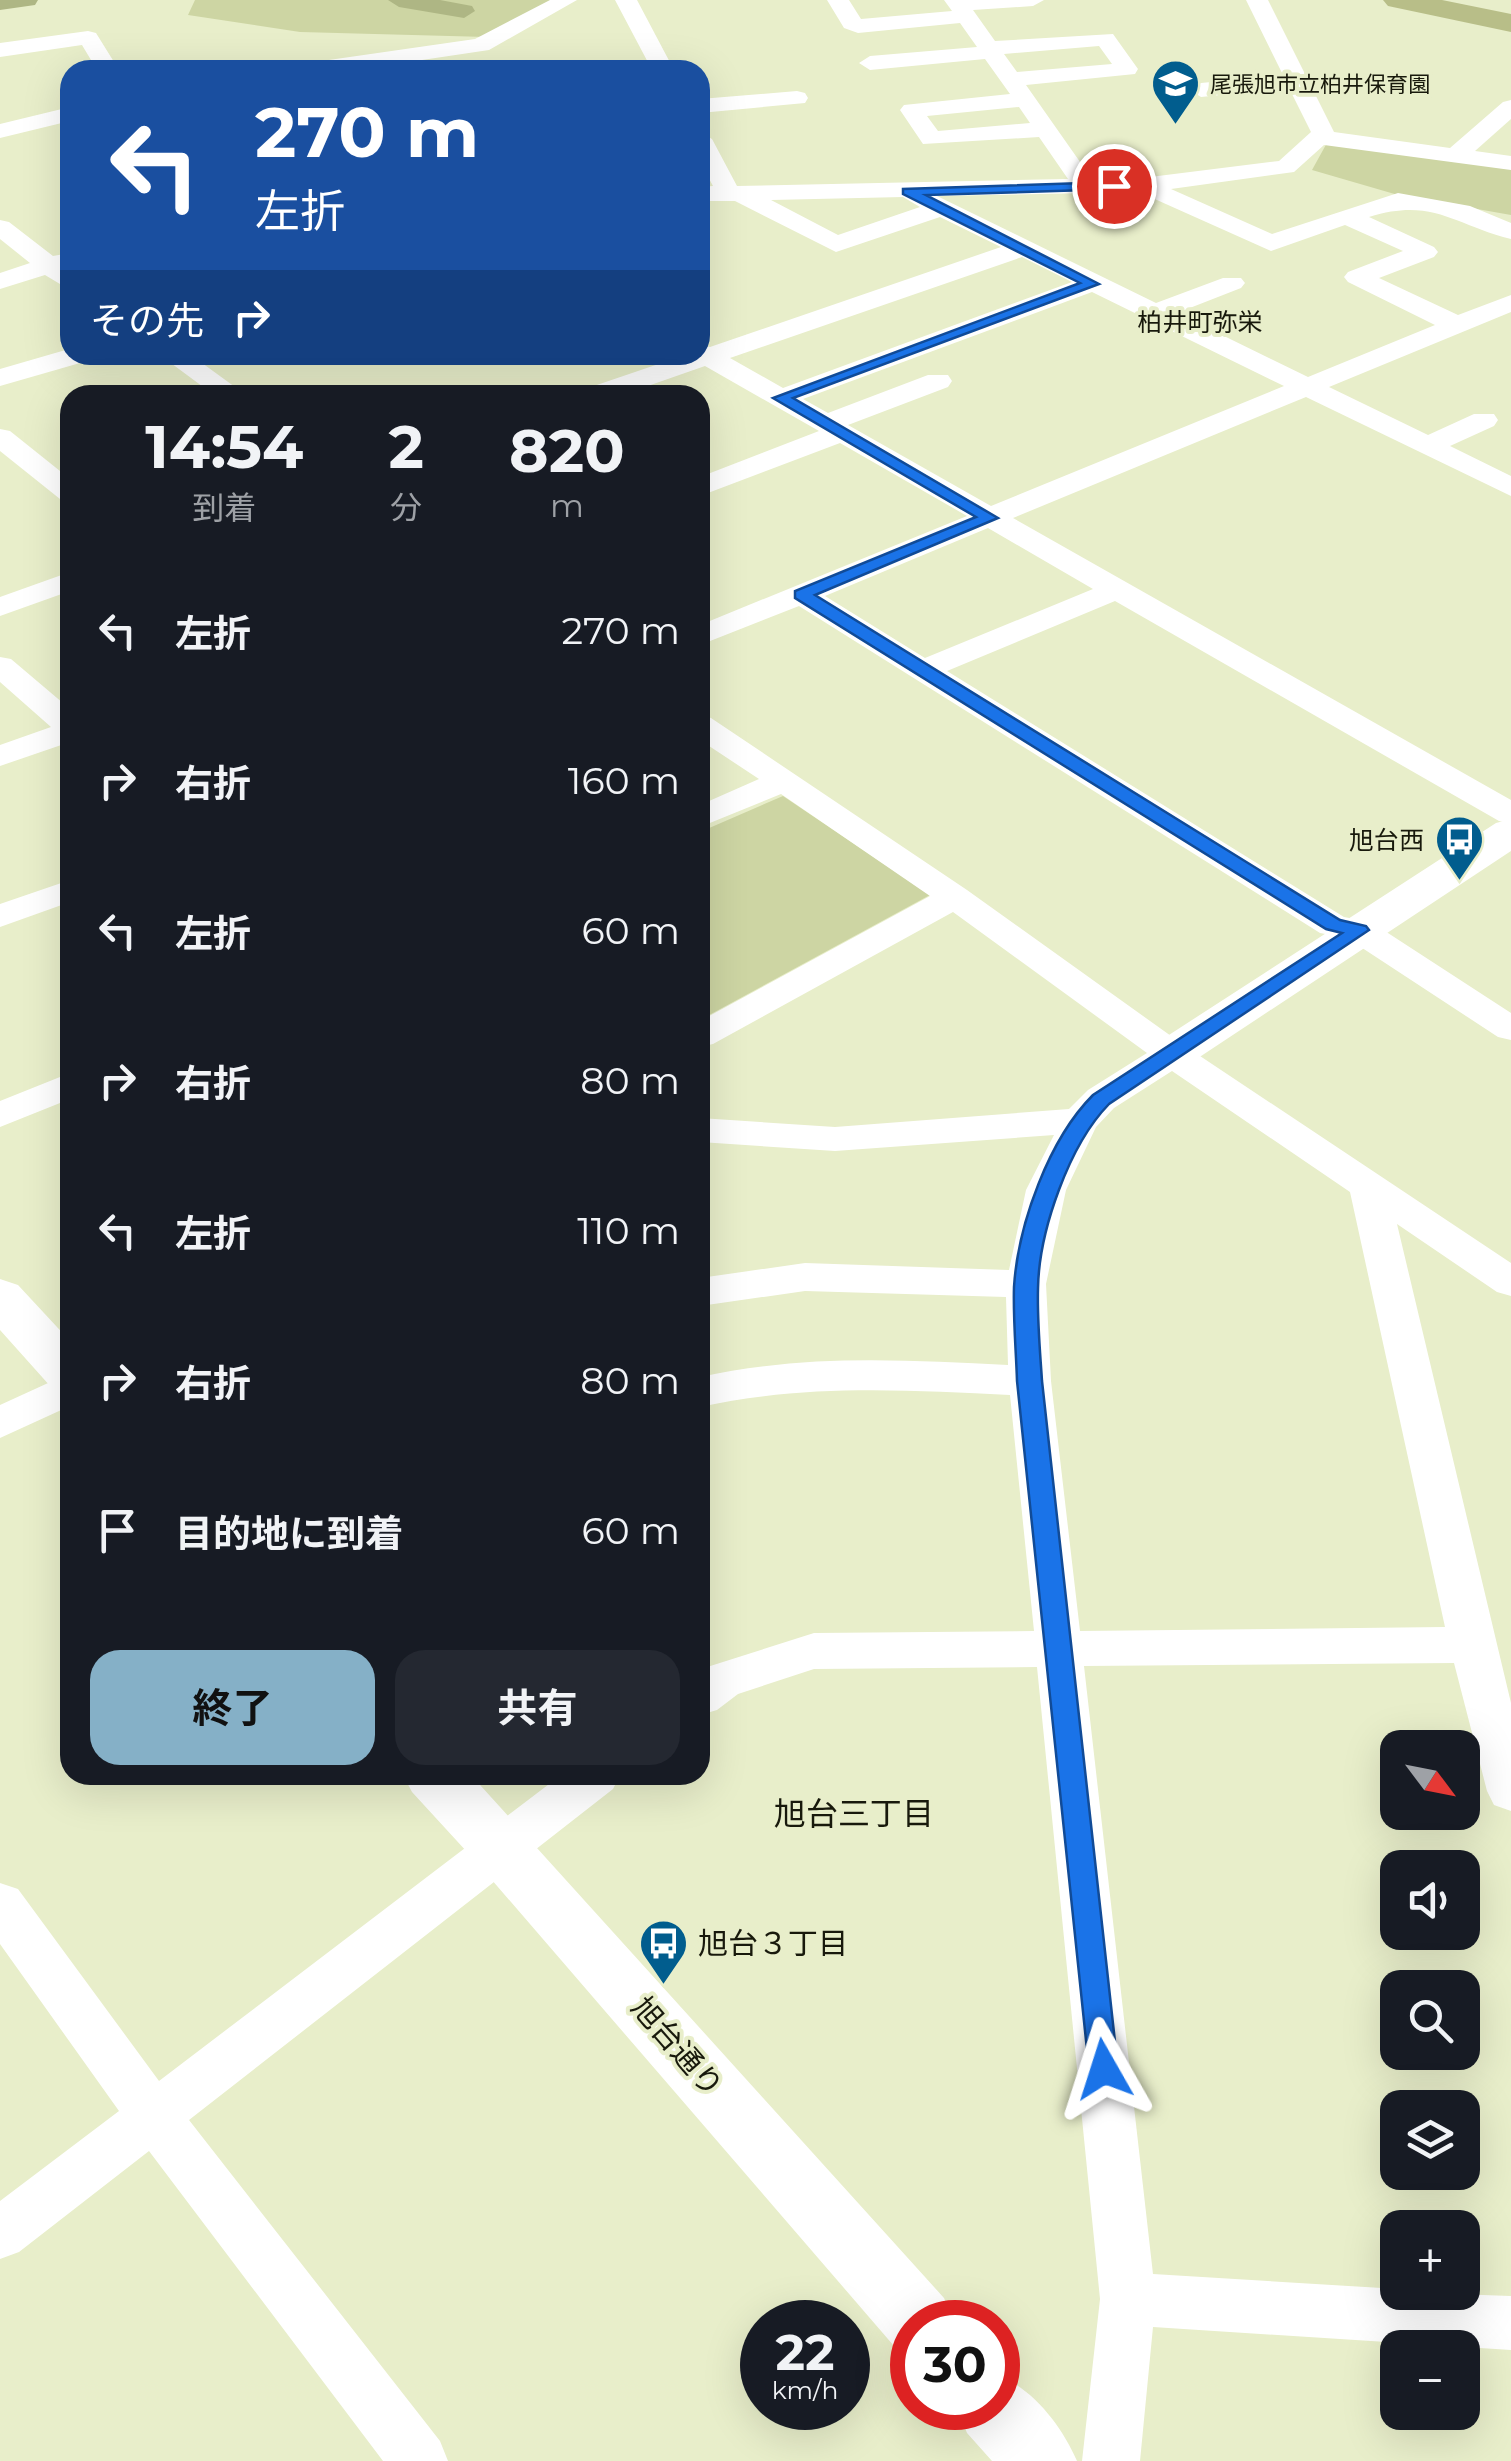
<!DOCTYPE html>
<html lang="ja">
<meta charset="utf-8">
<style>
:root{--surface:#171b24;--page:#242831;--text:#f1f3f6;--muted:#9ea1a6;--accent:#85b0c7}
body{margin:0;font-family:Montserrat,"Noto Sans JP",sans-serif;background:var(--page);color:var(--text);height:100vh;display:flex;flex-direction:column;font-size:38px;white-space:nowrap}
*{box-sizing:border-box;margin:0}
p{font-size:32px;color:var(--muted)}
.icon{flex:none;width:55px;height:55px;fill:none;stroke:currentColor;stroke-width:2;stroke-linecap:round;stroke-linejoin:round}
.map{position:relative;flex:1;overflow:hidden}
.sheet{position:absolute;left:60px;top:385px;width:650px;height:1400px;display:flex;flex-direction:column;background:var(--surface);border-radius:30px;box-shadow:0 10px 40px #0002}
.sheet>*{flex:none}
.hud{position:absolute;left:60px;top:60px;width:650px;height:305px;border-radius:30px;box-shadow:0 10px 40px #0002;background:#1a4fa0;color:#fff;overflow:hidden}
.needle{width:65px;rotate:122deg}
.tools{position:absolute;left:1380px;top:1730px;display:grid;gap:20px}
.tools a{display:grid;place-items:center;width:100px;height:100px;border-radius:20px;background:var(--surface);box-shadow:0 10px 40px #0002;font-size:50px}
.speed{position:absolute;left:740px;top:2300px;display:flex;gap:20px;font-size:50px;font-weight:700;text-align:center}
.speed>*{display:grid;place-content:center;width:130px;height:130px;border-radius:50%;background:var(--surface);box-shadow:0 10px 40px #0002;line-height:1}
.speed small{font-size:25px;font-weight:400}
.speed .limit{border:15px solid #d22;background:#fff;color:#111}
.pin{position:absolute;display:grid;place-items:center;width:85px;height:85px;color:#fff;margin:-42px;border:5px solid #fff;border-radius:50%;box-shadow:0 2px 10px #0007}
.me{position:absolute;width:110px;margin:-55px;rotate:354deg;stroke-linejoin:round;filter:drop-shadow(0 0 8px #0008)}
.turn{display:flex;align-items:center;gap:35px;height:210px;padding:0 30px;font-size:45px}
.turn .icon{width:130px;height:130px;stroke-width:2.5}
.turn b{display:block;font-size:70px;line-height:85px}
.then{display:flex;align-items:center;height:95px;padding:0 30px;background:#0003;gap:20px;font-size:38px}
.eta{display:flex;justify-content:space-evenly;align-items:center;height:170px;text-align:center}
.eta b{font-size:60px;font-weight:700;line-height:70px}
.action{display:flex;gap:20px;margin-top:auto;padding:20px 30px}
.action a{flex:1;height:115px;border-radius:30px;background:var(--accent);color:#111;font-size:40px;font-weight:700;line-height:115px;text-align:center}
.action a+a{background:var(--page);color:var(--text)}
ul{padding:0;list-style:none}
li{display:flex;align-items:center;gap:30px;height:150px;padding:0 30px}
li div{flex:1}
li b{display:block;font-size:38px}
li em{font-style:normal}
.map>svg:first-child{display:block}
.green{fill:#cdd5a3}
.lines{fill:none;stroke-linecap:round;stroke-linejoin:round}
.canal{fill:#aeb684;fill-rule:evenodd}
.minor{fill:#fff;fill-rule:evenodd}
.tertiary{fill:#fff;fill-rule:evenodd}
.primary{fill:#b8be88;fill-rule:evenodd}
.route{fill:#1a73e8;stroke:#114b97;stroke-width:2.5}
.labels{text-anchor:middle;stroke-width:8;stroke-linejoin:round;paint-order:stroke}
.far-poi-label{font-size:22px;fill:#18190c;stroke:#e8eeca;text-anchor:start}
.far-quarter-label{font-size:25px;fill:#18190c;stroke:#e8eeca}
.poi-label{font-size:25px;fill:#18190c;stroke:#e8eeca;text-anchor:end}
.near-poi-label{font-size:30px;fill:#18190c;stroke:#e8eeca;text-anchor:start}
.near-street-label{font-size:30px;fill:#18190c;stroke:#e8eeca}
.near-neighbourhood-label{font-size:32px;fill:#18190c;stroke:#e8eeca}
</style>
<div class="map">
<svg width="1511" height="2461" viewBox="0 0 1511 2461">
<rect width="100%" height="100%" fill="#e8eeca"/>
<path class="green" d="M195 0H552L487 37 300 32 188 15Z
M1328 141 1511 169V215L1398 195 1312 170Z
M783 796 930 895 700 1020V832Z"/>
<g class="lines">
<path class="canal" d="M0 0H38L35 5 0 10Z
M388 0H440L472 6 475 11 464 18 399 7Z"/>
<path class="minor" d="M550 0H577L489 50 355 70H297L308 63 475 39Z
M615 0H637L674 70H652Z
M827 0H849L861 19 952 11 944 0H1044L1033 6 973 10 995 41 1113 34 1138 69 1135 74 1026 85 1092 179 1142 178 1279 161 1311 132 1289 88 1201 97 1190 90 1201 83 1283 75 1246 0H1268L1334 132 1450 148 1503 102 1511 100V119L1475 151 1511 156V170L1324 145 1294 172 1171 189 1272 234 1398 193 1470 206 1511 223V239C1454 225 1433 197 1369 217L1434 247 1438 252 1434 257 1379 278 1458 315 1511 295V312L1329 387 1428 435 1474 414H1494L1498 420 1494 426 1450 446 1511 476V496L1306 397 1013 518 1511 800V824L1499 821 1115 601 947 671 1344 917 1371 922 1511 1013V1040L1498 1037 1347 938 1320 933 799 606 700 645V625L967 516 840 443 700 496V477L819 431 705 366 622 395H581L585 389 685 355H700V344L710 347 1001 247 940 217 836 252 735 201H700V187L713 186 700 162V132L712 139 737 186 1068 179 1039 137 923 144 900 110 904 105 1010 94 985 59 870 70 859 63 870 56 977 47 960 23 858 33 844 28ZM1099 46 1112 64 1017 72 1004 54ZM1019 107 1030 123 938 131 927 116ZM1139 192 1271 251 1345 225 1403 251 1348 272 1344 277 1348 282 1435 325 1308 377 1177 313 1241 288 1245 283 1241 278H1223L1156 303 937 196ZM903 197 920 207 838 235 771 200ZM1022 257 1072 282 783 388 730 358ZM1092 292 1284 386 991 506 848 425 948 387 952 381 948 375H928L828 413 803 399ZM988 528 1093 589 925 658 825 596Z
M88 31 96 33 119 70H97L82 45 0 57V43Z
M797 91 805 93 808 98 805 103 700 113V99Z
M70 107V121L0 138V124Z
M0 220 9 222 53 256 70 253V290L45 275 0 289V273L30 263 0 239Z
M69 349 70 355H91L87 361 0 386V369Z
M160 355H191L246 395H214Z
M0 429 10 431 70 479V502L60 499 0 451Z
M70 572V591L0 616V597Z
M0 657 11 659 70 709V742L0 766V745L51 727 0 682Z
M700 715 711 718 967 890 1185 1046 1511 1263V1296L1497 1292 1397 1224 1511 1703V1811L1494 1805 1487 1791 1454 1663 1084 1666 1153 2274 1398 2289V2292L1511 2296V2350L1153 2327 1140 2461H1082L1100 2299 1037 1667 814 1669 738 1694 717 1710 700 1715V1671L704 1668 814 1633 1034 1631 1010 1395C905 1390 803 1384 700 1407V1377C803 1354 904 1360 1008 1365L1006 1297 805 1291 700 1306V1278L805 1263 1009 1270 1026 1190 1054 1135 835 1151 700 1142V1118L835 1127 1069 1109 1088 1090 1147 1053 953 912 713 1044 700 1047V1021L930 896 781 794 700 827V805L759 779 700 740ZM1172 1071 1350 1192 1445 1627 1080 1631 1051 1381 1046 1284 1066 1190 1096 1127 1114 1108Z
M70 880V902L0 927V904Z
M70 1073V1099L0 1127V1101Z
M70 1373V1406L0 1438V1405Z
M561 1775H620L613 1789 189 2120 440 2441 448 2461H383L149 2151 19 2252 0 2259V2201L119 2111 0 1944V1883L18 1889 159 2081Z"/>
<path class="tertiary" d="M1511 819V851L1189 1064 1172 1069 1155 1064 1149 1054 1155 1044 1496 823Z
M0 1279 18 1285 70 1341V1393L51 1387 0 1330Z
M403 1775H471L944 2298 954 2322H912V2353L894 2346 479 1865 412 1792Z
M998 2375C1033 2389 1062 2426 1077 2461H992L967 2433 957 2408H998Z"/>
<path class="primary" d="M1383 0H1442L1511 14V32L1388 6Z"/>
</g>
<path class="route" d="M1114 182 1119 183V189L926 195 1099 284 793 398 998 518 815 595 1340 920 1366 926 1369 930 1109 1104C1069 1145 1039 1231 1038 1288 1037 1319 1040 1350 1042 1381L1118 2069 1114 2078 1104 2082 1093 2078 1089 2069 1017 1381C1016 1350 1013 1318 1014 1287 1018 1224 1049 1139 1093 1095L1342 933 1326 929 795 598V591L976 517 773 398 1080 283 903 194V189Z"/>
<defs>
<symbol id="school-pin" viewBox="-11 -11 22 30"><path d="M0 17L-7.5 6A9.5 9.5 0 1 1 7.5 6Z" fill="#015d8e" stroke="#e8eeca"/><path d="M0-5L7-2L0 1L-7-2ZM-4 1L0 2.5L4 1V4Q0 6-4 4Z" fill="#fff"/></symbol>
<symbol id="bus-pin" viewBox="-11 -11 22 30"><path d="M0 17L-7.5 6A9.5 9.5 0 1 1 7.5 6Z" fill="#015d8e" stroke="#e8eeca"/><path d="M-5-6H5V4H4V6H2V4H-2V6H-4V4H-5ZM-3.5-4V0h7V-4ZM-3.5 1.2v1.5H-2V1.2ZM2 1.2v1.5H3.5V1.2Z" fill="#fff"/></symbol>
</defs>
<g fill-rule="evenodd">
<use href="#school-pin" x="1148" y="56" width="55" height="75"/>
<use href="#bus-pin" x="1432" y="812" width="55" height="75"/>
<use href="#bus-pin" x="636" y="1916" width="55" height="75"/>
</g>
<g class="labels">
<g class="far-poi-label">
<text x="1210" y="92">尾張旭市立柏井保育園</text>
</g>
<g class="far-quarter-label">
<text x="1200" y="331">柏井町弥栄</text>
</g>
<g class="poi-label">
<text x="1424" y="849">旭台西</text>
</g>
<g class="near-poi-label">
<text x="698" y="1954">旭台３丁目</text>
</g>
<g class="near-street-label">
<text transform="translate(677 2047) rotate(49)" y="10">旭台通り</text>
</g>
<g class="near-neighbourhood-label">
<text x="854" y="1825">旭台三丁目</text>
</g>
</g>
</svg>
<div class="tools">
<a><svg class="needle" viewBox="-14 -14 28 28"><path d="M0-13l5 13h-10z" fill="#e53935"/><path d="M0 13l5-13h-10z" fill="#9ea1a6"/></svg></a>
<a><svg class="icon" aria-label="sound" viewBox="0 0 24 24"><path d="M4 9h4l5-4v14l-5-4H4zM17 9q2 3 0 6"/></svg></a>
<a><svg class="icon" aria-label="search" viewBox="0 0 24 24"><circle cx="10" cy="10" r="6"/><path d="M15 15l6 6"/></svg></a>
<a><svg class="icon" aria-label="layers" viewBox="0 0 24 24"><path d="M12 4l9 5-9 5-9-5zM3 14l9 5 9-5"/></svg></a>
<a>+</a>
<a>−</a>
</div>
<div class="speed"><div>22<small>km/h</small></div><div class="limit">30</div></div>
<div class="pin" style="left:1114px;top:186px;background:#d93025"><svg class="icon" aria-label="arrive" viewBox="0 0 24 24"><path d="M6 21V4h12l-3 4 3 4H6"/></svg></div>
<svg class="me" style="left:1104px;top:2069px" viewBox="-20 -20 40 40"><path d="M0-17L14 15 0 8-14 15z" fill="#1a73e8" stroke="#fff" stroke-width="4"/></svg>
<div class="hud">
<div class="turn"><svg class="icon" aria-label="left" viewBox="0 0 24 24"><path d="M17 20v-9H6M10 6l-5 5 5 5"/></svg><div><b>270 m</b>左折</div></div>
<div class="then">その先<svg class="icon" aria-label="right" viewBox="0 0 24 24"><path d="M7 20v-9h11M14 6l5 5-5 5"/></svg></div>
</div>
<section class="sheet">
<div class="eta">
<div><b>14:54</b><p>到着</p></div>
<div><b>2</b><p>分</p></div>
<div><b>820</b><p>m</p></div>
</div>
<ul>
<li><svg class="icon" aria-label="left" viewBox="0 0 24 24"><path d="M17 20v-9H6M10 6l-5 5 5 5"/></svg><div><b>左折</b></div><em>270 m</em></li>
<li><svg class="icon" aria-label="right" viewBox="0 0 24 24"><path d="M7 20v-9h11M14 6l5 5-5 5"/></svg><div><b>右折</b></div><em>160 m</em></li>
<li><svg class="icon" aria-label="left" viewBox="0 0 24 24"><path d="M17 20v-9H6M10 6l-5 5 5 5"/></svg><div><b>左折</b></div><em>60 m</em></li>
<li><svg class="icon" aria-label="right" viewBox="0 0 24 24"><path d="M7 20v-9h11M14 6l5 5-5 5"/></svg><div><b>右折</b></div><em>80 m</em></li>
<li><svg class="icon" aria-label="left" viewBox="0 0 24 24"><path d="M17 20v-9H6M10 6l-5 5 5 5"/></svg><div><b>左折</b></div><em>110 m</em></li>
<li><svg class="icon" aria-label="right" viewBox="0 0 24 24"><path d="M7 20v-9h11M14 6l5 5-5 5"/></svg><div><b>右折</b></div><em>80 m</em></li>
<li><svg class="icon" aria-label="arrive" viewBox="0 0 24 24"><path d="M6 21V4h12l-3 4 3 4H6"/></svg><div><b>目的地に到着</b></div><em>60 m</em></li>
</ul>
<div class="action"><a>終了</a><a>共有</a></div>
</section>
</div>
